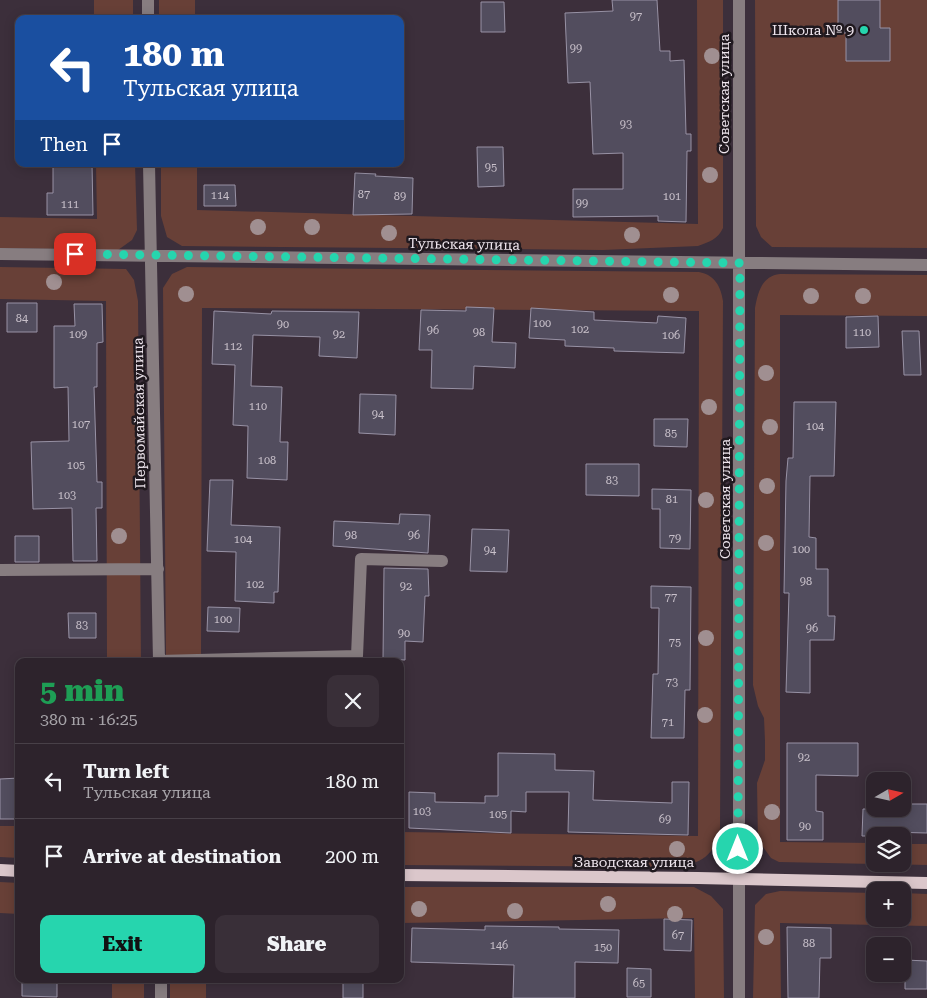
<!DOCTYPE html>
<meta charset="utf-8">
<style>
:root{--surface:#2d232c;--page:#392f38;--text:#f1f3f6;--muted:#a7a4a9;--line:#484048;--accent:#26d5ae}
body{margin:0;font-family:"Roboto Serif",serif;background:var(--page);color:var(--text);height:100vh;display:flex;flex-direction:column;font-size:19px;white-space:nowrap}
*{box-sizing:border-box;margin:0}
p{font-size:16px;color:var(--muted)}
.icon{flex:none;width:28px;height:28px;fill:none;stroke:currentColor;stroke-width:2;stroke-linecap:round;stroke-linejoin:round}
.map{position:relative;flex:1;overflow:hidden}
.details{position:absolute;left:15px;top:658px;width:389px;height:325px;display:flex;flex-direction:column;background:var(--surface);border-radius:10px;box-shadow:0 2px 12px #0003,0 0 0 1px var(--line)}
.details>*{flex:none}
.top-card{position:absolute;left:15px;top:15px;width:389px;height:152px;border-radius:10px;box-shadow:0 2px 12px #0003,0 0 0 1px var(--line);background:#1a4fa0;color:#fff;overflow:hidden}
.needle{width:32px;rotate:81deg}
.tools{position:absolute;left:866px;top:772px;display:grid;gap:10px}
.tools a{display:grid;place-items:center;width:45px;height:45px;border-radius:10px;background:var(--surface);box-shadow:0 2px 12px #0003,0 0 0 1px var(--line);font-size:25px}
.pin{position:absolute;display:grid;place-items:center;width:42px;height:42px;color:#fff;margin:-21px;border-radius:10px;box-shadow:0 2px 8px #0006}
.me{position:absolute;width:55px;margin:-28px;rotate:0deg;stroke-linejoin:round;filter:drop-shadow(0 0 4px #0008)}
.turn{display:flex;align-items:center;gap:18px;height:105px;padding:0 25px;font-size:22px}
.turn .icon{width:65px;height:65px;stroke-width:2.5}
.turn b{display:block;font-size:35px;line-height:42px}
.then{display:flex;align-items:center;height:48px;padding:0 25px;background:#0003;gap:10px;font-size:19px}
.round{display:grid;place-items:center;flex:none;width:52px;height:52px;border-radius:10px;background:var(--page)}
.head{display:flex;align-items:center;justify-content:space-between;height:85px;padding:0 25px}
h1{font-size:30px;font-weight:800;line-height:38px;color:#1e9e55}
.action{display:flex;gap:10px;margin-top:auto;padding:10px 25px}
.action a{flex:1;height:58px;border-radius:10px;background:var(--accent);color:#111;font-size:20px;font-weight:800;line-height:58px;text-align:center}
.action a+a{background:var(--page);color:var(--text)}
ul{padding:0;list-style:none}
li{display:flex;align-items:center;gap:15px;height:75px;padding:0 25px;border-top:1px solid var(--line)}
li div{flex:1}
li b{display:block;font-size:19px}
li em{font-style:normal}
.map>svg:first-child{display:block}
.green{fill:#684037}
.building{fill:#524d5e;stroke:#9892a5}
.lines{fill:none;stroke-linecap:round;stroke-linejoin:round}
.minor{stroke:#877d80;stroke-width:12}
.major{stroke:#dbc7cb;stroke-width:12}
.tree{fill:#a08f91}
.route{stroke:#26d5ae;stroke-width:9;stroke-dasharray:0 16.2}
.poi-dot{fill:#26d5ae;stroke:#20191f;stroke-width:2}
.labels{text-anchor:middle;stroke-width:5;stroke-linejoin:round;paint-order:stroke}
.number-label{font-size:11px;fill:#c8c0ca}
.poi-label{font-size:14px;fill:#efe6ee;stroke:#20191f;text-anchor:end}
.street-label{font-size:14px;fill:#efe6ee;stroke:#20191f}
</style>
<div class="map">
<svg width="927" height="998" viewBox="0 0 927 998">
<rect width="100%" height="100%" fill="#3c2f3b"/>
<path class="green" d="M94 0H133V19H94Z
M159 0H195V19H159Z
M697 0H723V228C718 239 709 242 698 246L603 250 182 246 167 237 161 216V164H197V210L698 224Z
M755 0H927V248L772 247 761 237 756 226Z
M96 164H135L137 230 132 240 118 250 0 248V217L97 219Z
M0 267 126 269 134 280 138 301 141 661H107L106 301 0 299Z
M187 267 699 272C715 275 721 287 723 301L720 829C715 855 701 864 676 867L400 865V832L698 836 699 311 202 308 201 661H166L163 288 172 274Z
M780 274 927 275V316L780 315V842L875 843V864L779 862 771 858 758 840 757 783 765 760V741L764 718 758 706 753 685 755 308C758 292 762 276 780 274Z
M0 826H19V858L0 857Z
M903 844H927V865L885 864H902Z
M0 882 19 883V914L0 913Z
M400 887H694L711 896 723 909 724 998H695L694 918 400 923Z
M780 891 875 893V919H902L903 893 927 894V926L780 923 781 998H753L755 905 766 894Z
M112 979H144V998H112Z
M170 979H206V998H170Z"/>
<path class="building" d="M612 0H657L660 51H670V61L684 60 686 134H691V151H687L686 222 658 221V216L573 217V189H623V153L593 154 590 82 568 83 565 13 613 11Z
M838 0H880V28H890V61H846V33H838Z
M481 2H504L505 32H481Z
M477 147H503L504 186 478 187Z
M53 164H92L93 215H47V193H53Z
M355 173 376 174 375 176 413 178 412 214 353 215Z
M204 185H235L236 206H204Z
M7 303H37V332H7Z
M74 304H102L103 342 97 343V387H94L97 482H102V508H96L97 561H73L72 508 33 509 31 442 69 441 68 387 54 388V326H75Z
M466 307 494 308 492 342 516 343 515 368 474 366 473 389 431 388 432 350H419L421 310 466 311Z
M531 308 594 312V320L657 323 658 316 686 318 684 353 614 351V348L565 346V340L529 338Z
M214 311 271 314 272 311 359 312 357 358 319 356 320 337 253 335 251 386 282 387 280 442H288L287 480 247 478 248 426 233 425 235 365 212 364Z
M878 316 879 347 846 348V317Z
M902 331H919L921 375H904Z
M360 394 396 395 395 435 359 433Z
M794 402H836L834 476H810L809 537 816 538V569H828V616H835L834 640H810V693L786 692 789 593H784L786 481 788 458H793Z
M654 419H688L687 447 654 446Z
M586 464H639V496L586 495Z
M210 480H233L231 525 280 527 278 592H274V603L235 601 236 552 207 551Z
M652 489 691 490 690 549 660 548V509H652Z
M400 514 430 515 428 553 333 546 334 521 399 524Z
M472 529 509 530 507 572 470 571Z
M15 536H39V562H15Z
M384 568 428 569 429 596H425L423 642 405 641V660L383 659Z
M651 586 691 587 690 690H685L684 738H651L653 674H658L659 608H651Z
M208 607 240 608 239 632 207 631Z
M68 613H96V638H69Z
M787 743H858V776L816 775V811L823 812V840H787Z
M498 753 555 754V770L594 771 593 800 672 803V782H689L688 835 568 832 569 792H526V812L511 811V833L409 828V792L435 793V802L485 803V796H498Z
M19 778V819H0V779Z
M908 804H927V833L887 832V836H862L863 809H908Z
M664 919 692 920 691 951 664 950Z
M485 926 559 927V929L619 930 618 963 575 962V998H513L514 965 411 962 412 928 485 930Z
M787 927 831 928V958H820L819 998H788Z
M905 960 927 961V989H905Z
M627 968 651 969V997H627Z
M22 979H57V997L22 996Z
M343 979H363V998H343Z"/>
<g class="lines">
<path class="minor" d="M148 0V19
M739 0V998
M149 164 159 661
M0 254 927 265
M0 570 158 569
M159 661 357 656 361 559 442 561
M161 979V998"/>
<path class="major" d="M0 870 19 871
M400 875 698 878 927 883"/>
</g>
<g class="tree">
<circle cx="712" cy="56" r="8"/>
<circle cx="710" cy="175" r="8"/>
<circle cx="258" cy="227" r="8"/>
<circle cx="312" cy="227" r="8"/>
<circle cx="389" cy="233" r="8"/>
<circle cx="632" cy="235" r="8"/>
<circle cx="54" cy="282" r="8"/>
<circle cx="186" cy="294" r="8"/>
<circle cx="671" cy="295" r="8"/>
<circle cx="811" cy="296" r="8"/>
<circle cx="863" cy="296" r="8"/>
<circle cx="766" cy="373" r="8"/>
<circle cx="709" cy="407" r="8"/>
<circle cx="770" cy="427" r="8"/>
<circle cx="767" cy="486" r="8"/>
<circle cx="706" cy="500" r="8"/>
<circle cx="119" cy="536" r="8"/>
<circle cx="766" cy="543" r="8"/>
<circle cx="706" cy="638" r="8"/>
<circle cx="705" cy="715" r="8"/>
<circle cx="772" cy="812" r="8"/>
<circle cx="677" cy="849" r="8"/>
<circle cx="608" cy="904" r="8"/>
<circle cx="419" cy="909" r="8"/>
<circle cx="515" cy="911" r="8"/>
<circle cx="675" cy="914" r="8"/>
<circle cx="766" cy="937" r="8"/>
</g>
<g class="lines">
<path class="route" d="M75 254 740 263 738 849"/>
</g>
<circle class="poi-dot" cx="864" cy="30" r="5"/>
<g class="labels">
<g class="number-label">
<text x="636" y="20">97</text>
<text x="576" y="52">99</text>
<text x="626" y="128">93</text>
<text x="491" y="171">95</text>
<text x="364" y="198">87</text>
<text x="220" y="199">114</text>
<text x="400" y="200">89</text>
<text x="672" y="200">101</text>
<text x="582" y="207">99</text>
<text x="70" y="208">111</text>
<text x="22" y="322">84</text>
<text x="542" y="327">100</text>
<text x="283" y="328">90</text>
<text x="580" y="333">102</text>
<text x="433" y="334">96</text>
<text x="479" y="336">98</text>
<text x="862" y="336">110</text>
<text x="78" y="338">109</text>
<text x="339" y="338">92</text>
<text x="671" y="339">106</text>
<text x="233" y="350">112</text>
<text x="258" y="410">110</text>
<text x="378" y="418">94</text>
<text x="81" y="428">107</text>
<text x="815" y="430">104</text>
<text x="671" y="437">85</text>
<text x="267" y="464">108</text>
<text x="76" y="469">105</text>
<text x="612" y="484">83</text>
<text x="67" y="499">103</text>
<text x="672" y="503">81</text>
<text x="351" y="539">98</text>
<text x="414" y="539">96</text>
<text x="675" y="542">79</text>
<text x="243" y="543">104</text>
<text x="801" y="553">100</text>
<text x="490" y="554">94</text>
<text x="806" y="585">98</text>
<text x="255" y="588">102</text>
<text x="406" y="590">92</text>
<text x="671" y="601">77</text>
<text x="223" y="623">100</text>
<text x="82" y="629">83</text>
<text x="812" y="632">96</text>
<text x="404" y="637">90</text>
<text x="675" y="646">75</text>
<text x="672" y="686">73</text>
<text x="668" y="726">71</text>
<text x="804" y="761">92</text>
<text x="422" y="815">103</text>
<text x="498" y="818">105</text>
<text x="665" y="823">69</text>
<text x="805" y="830">90</text>
<text x="678" y="939">67</text>
<text x="809" y="947">88</text>
<text x="499" y="949">146</text>
<text x="603" y="951">150</text>
<text x="639" y="987">65</text>
</g>
<g class="poi-label">
<text x="854" y="35">Школа № 9</text>
</g>
<g class="street-label">
<text transform="translate(724 94) rotate(-90)" y="5">Советская улица</text>
<text transform="translate(464 244) rotate(1)" y="5">Тульская улица</text>
<text transform="translate(139 413) rotate(-91)" y="5">Первомайская улица</text>
<text transform="translate(725 499) rotate(-90)" y="5">Советская улица</text>
<text x="634" y="867">Заводская улица</text>
</g>
</g>
</svg>
<div class="tools">
<a><svg class="needle" viewBox="-14 -14 28 28"><path d="M0-13l5 13h-10z" fill="#e53935"/><path d="M0 13l5-13h-10z" fill="#a7a4a9"/></svg></a>
<a><svg class="icon" aria-label="layers" viewBox="0 0 24 24"><path d="M12 4l9 5-9 5-9-5zM3 14l9 5 9-5"/></svg></a>
<a>+</a>
<a>−</a>
</div>
<div class="pin" style="left:75px;top:254px;background:#d93025"><svg class="icon" aria-label="arrive" viewBox="0 0 24 24"><path d="M6 21V4h12l-3 4 3 4H6"/></svg></div>
<svg class="me" style="left:738px;top:849px" viewBox="-20 -20 40 40"><circle r="17" fill="#26d5ae" stroke="#fff" stroke-width="3"/><path d="M0-11L8 9 0 5-8 9z" fill="#fff"/></svg>
<div class="top-card">
<div class="turn"><svg class="icon" aria-label="left" viewBox="0 0 24 24"><path d="M17 20v-9H6M10 6l-5 5 5 5"/></svg><div><b>180 m</b>Тульская улица</div></div>
<div class="then">Then<svg class="icon" aria-label="arrive" viewBox="0 0 24 24"><path d="M6 21V4h12l-3 4 3 4H6"/></svg></div>
</div>
<section class="details">
<div class="head"><div><h1>5 min</h1><p>380 m · 16:25</p></div><a class="round"><svg class="icon" aria-label="close" viewBox="0 0 24 24"><path d="M6 6l12 12M18 6L6 18"/></svg></a></div>
<ul>
<li><svg class="icon" aria-label="left" viewBox="0 0 24 24"><path d="M17 20v-9H6M10 6l-5 5 5 5"/></svg><div><b>Turn left</b><p>Тульская улица</p></div><em>180 m</em></li>
<li><svg class="icon" aria-label="arrive" viewBox="0 0 24 24"><path d="M6 21V4h12l-3 4 3 4H6"/></svg><div><b>Arrive at destination</b></div><em>200 m</em></li>
</ul>
<div class="action"><a>Exit</a><a>Share</a></div>
</section>
</div>
